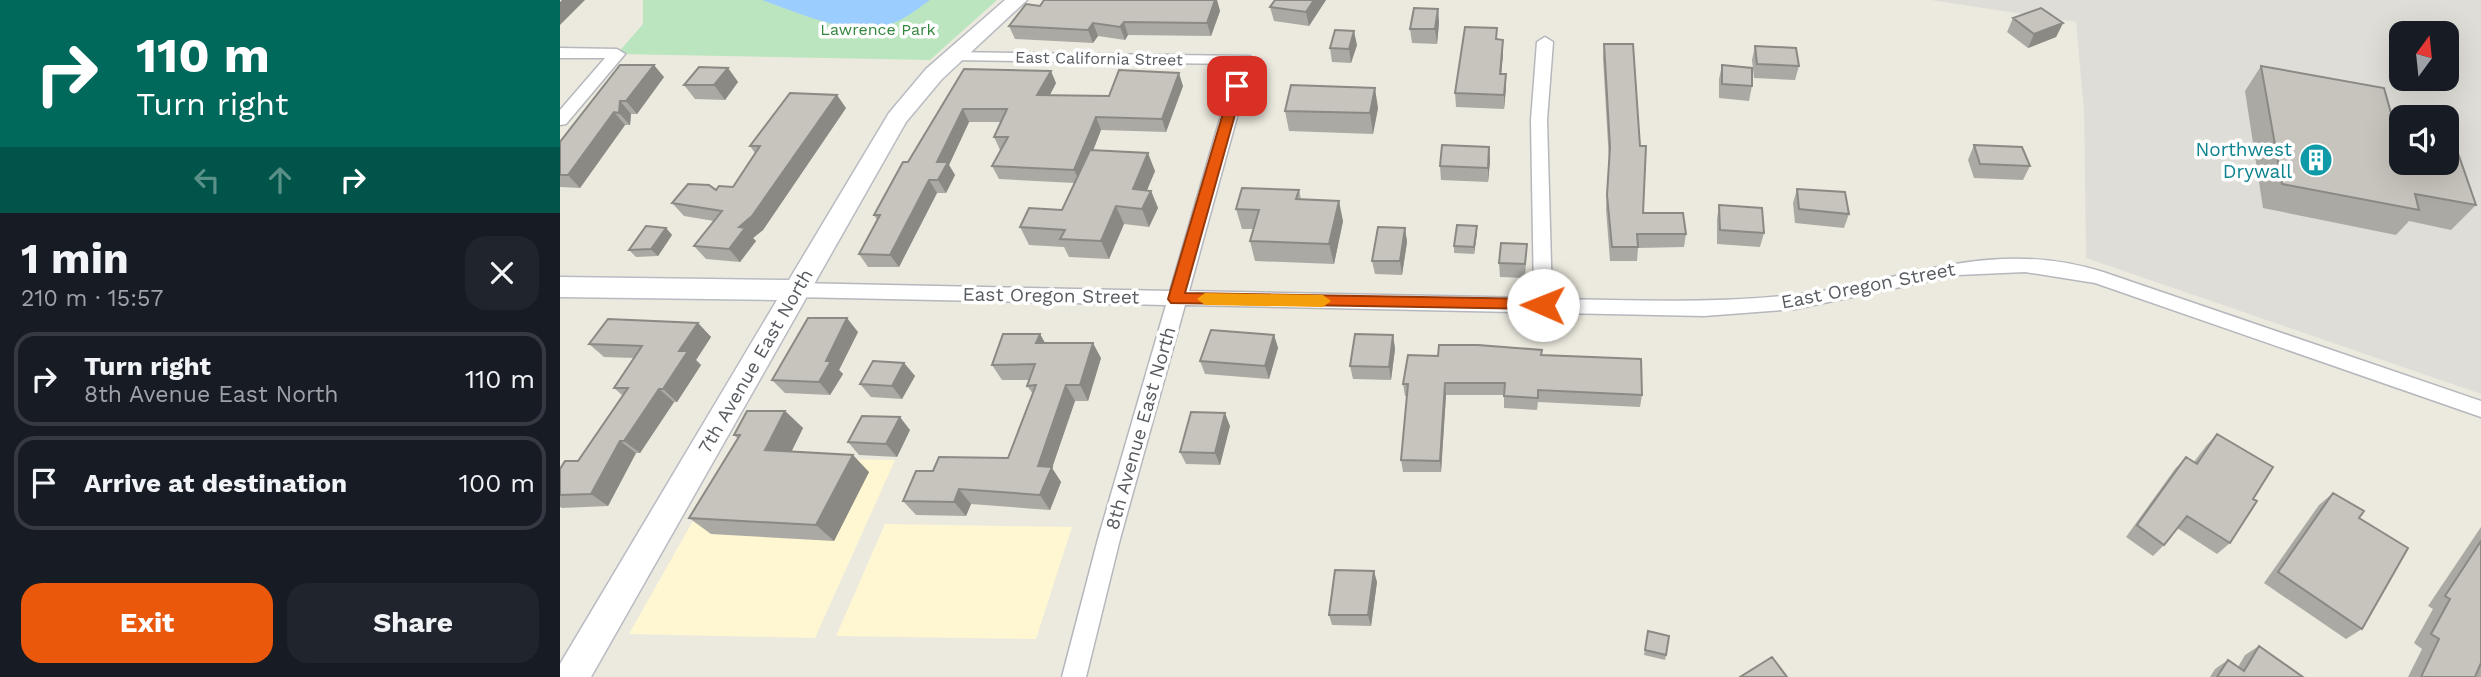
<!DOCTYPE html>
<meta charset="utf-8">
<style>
:root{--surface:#171b24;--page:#20242c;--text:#f1f3f6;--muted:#9ea1a6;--line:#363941;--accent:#ea580c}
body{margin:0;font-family:"Work Sans",sans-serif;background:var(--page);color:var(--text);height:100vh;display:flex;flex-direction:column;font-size:26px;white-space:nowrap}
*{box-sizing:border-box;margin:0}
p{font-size:23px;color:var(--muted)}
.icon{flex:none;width:38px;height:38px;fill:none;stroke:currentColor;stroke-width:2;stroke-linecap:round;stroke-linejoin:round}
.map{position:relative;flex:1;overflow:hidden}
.side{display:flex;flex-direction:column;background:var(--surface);width:560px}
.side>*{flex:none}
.guide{background:#00695c;color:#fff;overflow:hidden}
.needle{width:46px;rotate:15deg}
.controls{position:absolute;left:1829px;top:21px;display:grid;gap:14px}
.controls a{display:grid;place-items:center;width:70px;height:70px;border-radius:14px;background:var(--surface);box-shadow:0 7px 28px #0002;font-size:35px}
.pin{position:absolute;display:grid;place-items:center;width:60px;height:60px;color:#fff;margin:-30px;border-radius:14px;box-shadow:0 4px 10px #0006}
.me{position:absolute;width:77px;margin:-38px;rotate:271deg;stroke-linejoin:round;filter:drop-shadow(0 0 5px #0008)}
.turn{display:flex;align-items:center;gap:24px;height:147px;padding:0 21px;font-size:32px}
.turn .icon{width:91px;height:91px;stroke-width:2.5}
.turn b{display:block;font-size:49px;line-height:60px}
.lanes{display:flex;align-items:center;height:66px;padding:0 21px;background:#0003;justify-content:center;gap:35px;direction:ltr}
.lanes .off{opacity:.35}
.round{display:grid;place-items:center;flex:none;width:74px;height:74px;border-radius:21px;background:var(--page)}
.summary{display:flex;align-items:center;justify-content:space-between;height:119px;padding:0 21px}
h1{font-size:42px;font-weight:700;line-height:52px}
.primary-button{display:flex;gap:14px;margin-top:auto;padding:14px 21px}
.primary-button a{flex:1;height:80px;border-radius:21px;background:var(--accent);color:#fff;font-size:28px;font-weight:700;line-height:80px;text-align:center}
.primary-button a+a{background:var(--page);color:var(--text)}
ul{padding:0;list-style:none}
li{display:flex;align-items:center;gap:21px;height:94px;margin:0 14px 10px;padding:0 7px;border:4px solid var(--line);border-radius:21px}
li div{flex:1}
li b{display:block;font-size:26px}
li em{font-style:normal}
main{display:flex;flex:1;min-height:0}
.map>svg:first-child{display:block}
.commercial{fill:#fef7d2}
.industrial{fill:#dfddd7;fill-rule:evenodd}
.green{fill:#bbe5be}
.water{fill:#9ccdff}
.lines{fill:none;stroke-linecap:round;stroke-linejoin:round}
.street-casing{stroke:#b5b7bd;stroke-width:3}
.secondary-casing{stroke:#b8bbc2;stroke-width:3}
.street{fill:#fff;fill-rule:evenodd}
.secondary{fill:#fff;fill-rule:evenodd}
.wall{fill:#aba9a3}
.shaded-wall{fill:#8b8984}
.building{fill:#c7c4bd;stroke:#8b8984;stroke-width:2}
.route{fill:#ea580c;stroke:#983908;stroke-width:2}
.slow{fill:#f59e0b}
.labels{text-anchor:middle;stroke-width:7;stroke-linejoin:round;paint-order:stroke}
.far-park-label{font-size:16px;fill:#33863c;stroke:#fff}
.far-street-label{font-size:16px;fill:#585c61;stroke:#fff}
.culture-label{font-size:19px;fill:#0d838f;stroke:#fff;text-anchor:end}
.street-label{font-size:19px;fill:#585c61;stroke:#fff}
</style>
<main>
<section class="side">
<div class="guide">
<div class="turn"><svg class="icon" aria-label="right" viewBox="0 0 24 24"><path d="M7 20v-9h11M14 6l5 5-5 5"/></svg><div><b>110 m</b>Turn right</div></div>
<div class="lanes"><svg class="icon off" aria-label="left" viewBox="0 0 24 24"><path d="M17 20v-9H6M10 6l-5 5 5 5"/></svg><svg class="icon off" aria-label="ahead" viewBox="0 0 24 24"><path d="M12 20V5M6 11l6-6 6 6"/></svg><svg class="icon" aria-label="right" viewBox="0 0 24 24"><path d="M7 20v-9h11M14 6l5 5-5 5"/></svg></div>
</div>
<div class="summary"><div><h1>1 min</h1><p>210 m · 15:57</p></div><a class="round"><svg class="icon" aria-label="close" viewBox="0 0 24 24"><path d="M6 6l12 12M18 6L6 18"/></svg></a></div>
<ul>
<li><svg class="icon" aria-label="right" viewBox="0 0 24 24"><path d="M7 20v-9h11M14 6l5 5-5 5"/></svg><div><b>Turn right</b><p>8th Avenue East North</p></div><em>110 m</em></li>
<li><svg class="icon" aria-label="arrive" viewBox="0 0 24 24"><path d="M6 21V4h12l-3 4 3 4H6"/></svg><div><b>Arrive at destination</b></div><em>100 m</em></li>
</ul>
<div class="primary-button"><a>Exit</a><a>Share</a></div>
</section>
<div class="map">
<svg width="1921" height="677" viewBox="0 0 1921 677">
<rect width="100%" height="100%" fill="#eceadf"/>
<path class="commercial" d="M169 457 335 460 255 638 69 634Z
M325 524 512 527 476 639 276 636Z"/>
<path class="industrial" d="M1371 0H1921V394L1526 258 1524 111 1516 22ZM1841 33H1886V79H1841ZM1841 117H1886V163H1841Z"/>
<path class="green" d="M83 0H437L370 60 57 54 83 24Z"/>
<path class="water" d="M202 0H370C360 7 349 16 338 21 295 40 242 14 202 0Z"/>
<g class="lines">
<defs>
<path id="street" d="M985 37 993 42 987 120 992 299C1073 300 1153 304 1233 295 1343 283 1428 236 1543 272L1921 401V417L1535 283 1465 272 1398 275 1235 309 1144 316 625 305 560 539 526 677H502L538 539 606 305 235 297 226 290 235 283 610 291 676 64 393 60 385 55 388 52 690 56 693 59 629 291 974 298 971 120 977 42Z
M0 48 57 49 65 54 6 124 0 125V110L45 58H0Z"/>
<path id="secondary" d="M445 0H467L382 79 346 122 31 677H0V664L217 300 0 297V277L229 280 329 113 366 69Z"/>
</defs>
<use href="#street" class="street-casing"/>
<use href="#secondary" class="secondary-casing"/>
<use href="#street" class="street"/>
<use href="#secondary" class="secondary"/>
</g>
<path class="wall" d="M484 0H657L660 11 651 36 568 35 565 40 538 36 533 43 455 39 449 26 480 6Z
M715 0H766L749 26 714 21 710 7Z
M878 9 879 23 877 44 852 43 850 29Z
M1453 18 1503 23 1496 37 1468 48 1447 32Z
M1044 44 1083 213 1126 234 1124 247 1078 248 1077 261H1050L1046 209 1049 161 1043 58Z
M797 45 791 63 772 62 770 48Z
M1195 46 1239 66 1235 80 1194 78 1192 60Z
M943 54 941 74H946V88L944 109 896 107 895 93Z
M60 65 104 77 77 114H71L70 125H65L20 188 0 187V142Z
M1162 65 1192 86 1189 101 1159 98V79Z
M1701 66 1833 120 1916 205 1891 230 1849 221 1836 235 1703 208 1685 91Z
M168 68 178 82 165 100 135 99 124 85Z
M404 69 496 83 490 95 549 96 623 86 606 132 541 130 533 151 595 171 587 190 591 191 598 208 589 227 564 224 549 259 509 257 504 247 469 245 460 227 502 210 515 183 439 179 432 166 441 150H440L434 137 441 122H409L389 165 395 175 386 193H377L339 267H308L299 254 317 220 314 215 348 162Z
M286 108 203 230 193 238 196 241 180 262 146 259 134 246 154 221 124 216 112 203 173 187 195 153 190 146Z
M818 108 813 134 729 131 725 111Z
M1414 145 1470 166 1463 180 1414 178 1408 160Z
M929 147 930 161 928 182 881 180 880 166Z
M1237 189 1289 214 1284 228 1235 223 1233 203Z
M739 190 741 199 783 221 774 264 695 261 690 241 693 229H682L676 209Z
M1159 205 1204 233 1200 247 1157 244V219Z
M106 228 112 235 98 256 76 257 69 250Z
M845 228 847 242 842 275 815 274 812 261Z
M917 233 914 254 894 253V246Z
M967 244 965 278 940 277 939 263Z
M138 323 151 337 136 360 141 365 117 402H114L80 453H76L48 506 2 508 0 507V469L18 461 63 396 54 388 74 358 44 357 29 344Z
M298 332 279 370 283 374 270 395 225 393 212 380Z
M480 334 485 343 541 358 528 401H515L492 468 501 482 490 510 411 504 406 516 356 515 343 501 373 471 448 458 473 394 467 386 469 380H442L432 365Z
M714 335 718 348 709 379 645 374 640 361Z
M833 335 835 349 831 380 793 379 790 366Z
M981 355 1082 395 1080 407 978 402 977 410 944 408V395H886L881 472H843L841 460 847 396H845L843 384 878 356Z
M344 363 355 376 342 399 311 397 300 384Z
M225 411 243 428 231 451 309 472 274 541 151 534 129 518 178 439 174 435Z
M670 426 660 465 626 464 620 452Z
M350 430 337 457 299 455 288 442Z
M1657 434 1693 499 1670 543 1657 554 1617 528 1604 545 1593 556 1566 537 1615 469 1626 457 1634 462 1646 446Z
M1773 493 1802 629 1786 639 1704 583 1759 505Z
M1921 527V677H1848L1862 649 1854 643 1873 609 1868 606Z
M817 582 811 626 772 625 769 615Z
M1088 631 1106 655 1105 660 1084 655Z
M1699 646 1743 677H1650L1655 669 1668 660 1678 667 1685 655Z"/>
<path class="shaded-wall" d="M2 0H25L0 25V2Z
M655 0H657L660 11 651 36 647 23Z
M754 0H766L749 26 746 12Z
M878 9 879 23 877 44 875 29Z
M564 22 568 35 565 40 560 27Z
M533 23 538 36 533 43 528 30Z
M1503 23 1496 37 1468 48 1474 34Z
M794 31 797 45 791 63 789 49Z
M943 40V54L940 88V74Z
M94 65 104 77 77 114 66 101Z
M168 68 178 82 165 100 154 85Z
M491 71 496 83 483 108 477 95Z
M619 73 623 86 606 132 602 119Z
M946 74V88L944 109V95Z
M815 88 818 108 813 134 810 113Z
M277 95 286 108 203 230 193 238 196 241 180 262 169 249 179 227Z
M60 101 71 114 70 125 59 113Z
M403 109 409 122 389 165 395 175 386 193 378 180 377 162Z
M54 112 65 125 20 188 8 175Z
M536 117 541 130 520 183 514 170Z
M929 147 930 161 928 182V168Z
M588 153 595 171 580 207 573 189Z
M369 180 377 193 339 267 330 255Z
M591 191 598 208 589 227 582 209Z
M779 201 783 221 774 264 769 244Z
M556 206 564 224 549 259 541 241Z
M917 226V233L914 254V247Z
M106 228 112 235 98 256 91 249Z
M845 228 847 242 842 275 840 261Z
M287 318 298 332 279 370 283 374 270 395 259 382 266 361Z
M138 323 151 337 136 360 141 365 117 402 103 389 119 351Z
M480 334 489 350 476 343Z
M714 335 718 348 709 379 705 366Z
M833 335 835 349 831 380 829 367Z
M533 343 541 358 528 401 520 385Z
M344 363 355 376 342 399 332 386Z
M885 383 886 395 881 472 880 461Z
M506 385 515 401 492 468 501 482 490 510 480 495 478 466Z
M99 389 114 402 80 453 64 441Z
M225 411 243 428 224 467 205 450Z
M665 413 670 426 660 465 655 453Z
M340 417 350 430 337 457 326 444Z
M60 441 76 453 48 506 31 494Z
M293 455 309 472 274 541 256 525Z
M399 489 411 504 406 516 394 502Z
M814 571 817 582 811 626 808 615Z"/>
<path class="building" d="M484 0H655L647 23 564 22 560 27 533 23 528 30 449 26 466 4 480 6Z
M715 0H754L746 12 710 7Z
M854 8 878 9 875 29H850Z
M1481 8 1503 23 1474 34 1453 18Z
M905 27 937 28 936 39 943 40 940 74H946L944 95 895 93Z
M775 30 794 31 789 49 770 48Z
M1044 44H1073L1080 146H1086L1083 213H1123L1126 234H1077L1078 247H1052L1047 195 1050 147Z
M1195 46 1236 48 1239 66 1197 64Z
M60 65H94L66 101H60L59 113 54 112 8 175H0V142Z
M1162 65 1192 68V86L1162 84Z
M1701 66 1824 88 1833 120 1841 121V163H1886V129L1890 130 1916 205 1855 194 1859 210 1722 184Z
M139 67 168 68 154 85H124Z
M404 69 491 71 477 95 549 96 559 70 619 73 602 119 536 117 514 170 432 166 448 137H434L447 109H403L377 162H388L378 180H369L330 255 299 254 320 215H314L343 162H348Z
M731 85 815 88 810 113 725 111Z
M230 93 277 95 192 216 179 227 185 228 169 249 134 246 162 211 112 203 128 184 149 185 156 190 159 186 173 187 200 146H190Z
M882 145 929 147 928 168 880 166Z
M1414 145 1462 147 1470 166 1420 164Z
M530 150 588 153 573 189 591 191 582 209 556 206 541 241 500 239 505 230 460 227 469 208 502 210Z
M682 188 739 190 736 199 779 201 769 244 690 241 699 210 676 209Z
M1237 189 1285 192 1289 214 1239 209Z
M1159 205 1202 208 1204 233 1160 230Z
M897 225 917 226 914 247 894 246Z
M86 226 106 228 91 249 69 250Z
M818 227 845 228 840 261H812Z
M941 243 967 244 965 264 939 263Z
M248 318H287L266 361H271L259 382 212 380Z
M48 319 138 323 119 351H128L103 389H99L64 441H60L31 494 0 495V469L5 461H18L68 388H54L82 346 29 344Z
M651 330 714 335 705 366 640 361Z
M443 334H480L476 343H533L520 385H506L478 466 492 467 480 495 399 489 394 502 343 501 356 471H373L379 457 448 458 476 385 467 386 475 364 432 365Z
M795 334 833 335 829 367 790 366Z
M879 345H918L982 350 981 355 1081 359 1082 395 978 390V398L944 396 945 383H885L880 461 841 460 848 384H843L848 355 878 356Z
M313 361 344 363 332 386 300 384Z
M187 411H225L205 450 293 455 256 525 129 518 180 435H174Z
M631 412 665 413 655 453 620 452Z
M302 416 340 417 326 444 288 442Z
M1657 434 1713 467 1693 499 1697 501 1670 543 1627 516 1604 545 1577 525 1626 457 1637 464Z
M1773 493 1804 511 1799 518 1848 548 1802 629 1718 572Z
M1921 541V666L1920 665 1915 677H1861L1879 639 1871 634 1890 599 1885 596Z
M775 570 814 571 808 615H769Z
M1088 631 1109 636 1106 655 1085 650Z
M1699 646 1743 677H1657L1668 660 1684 671Z
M1212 657 1227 677H1180Z"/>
<path class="route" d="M672 83 683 86 625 293 983 299 991 305 989 309 611 303 608 299Z"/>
<path class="slow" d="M645 293 763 295 771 301 763 307 645 305 637 299Z"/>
<defs>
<symbol id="building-disc" viewBox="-11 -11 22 22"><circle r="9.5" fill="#0f9aa8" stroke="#fff"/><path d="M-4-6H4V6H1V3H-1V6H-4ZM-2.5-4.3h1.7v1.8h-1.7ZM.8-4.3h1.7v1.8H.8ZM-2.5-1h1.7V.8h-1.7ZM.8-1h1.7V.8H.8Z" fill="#fff"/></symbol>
</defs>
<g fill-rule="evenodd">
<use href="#building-disc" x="1737" y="141" width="38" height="38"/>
</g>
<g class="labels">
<g class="far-park-label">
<text x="318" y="35">Lawrence Park</text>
</g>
<g class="far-street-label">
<text transform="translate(539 58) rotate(1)" y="6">East California Street</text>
</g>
<g class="culture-label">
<text x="1732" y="156">Northwest<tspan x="1732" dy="22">Drywall</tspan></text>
</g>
<g class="street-label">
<text transform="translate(1308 285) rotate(-11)" y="7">East Oregon Street</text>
<text transform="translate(491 295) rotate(1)" y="7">East Oregon Street</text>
<text transform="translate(195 361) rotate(-60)" y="7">7th Avenue East North</text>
<text transform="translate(580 428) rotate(-74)" y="7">8th Avenue East North</text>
</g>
</g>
</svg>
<div class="controls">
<a><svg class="needle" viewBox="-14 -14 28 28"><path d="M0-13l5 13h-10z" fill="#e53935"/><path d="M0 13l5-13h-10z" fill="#9ea1a6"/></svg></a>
<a><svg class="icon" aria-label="sound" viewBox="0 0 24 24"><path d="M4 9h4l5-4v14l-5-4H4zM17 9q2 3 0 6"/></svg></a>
</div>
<div class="pin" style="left:677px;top:86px;background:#d93025"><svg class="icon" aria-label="arrive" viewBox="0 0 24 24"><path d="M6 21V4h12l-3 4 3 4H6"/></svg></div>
<svg class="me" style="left:983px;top:305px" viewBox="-20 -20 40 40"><circle r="19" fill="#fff"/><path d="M0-13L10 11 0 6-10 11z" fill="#ea580c"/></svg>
</div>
</main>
